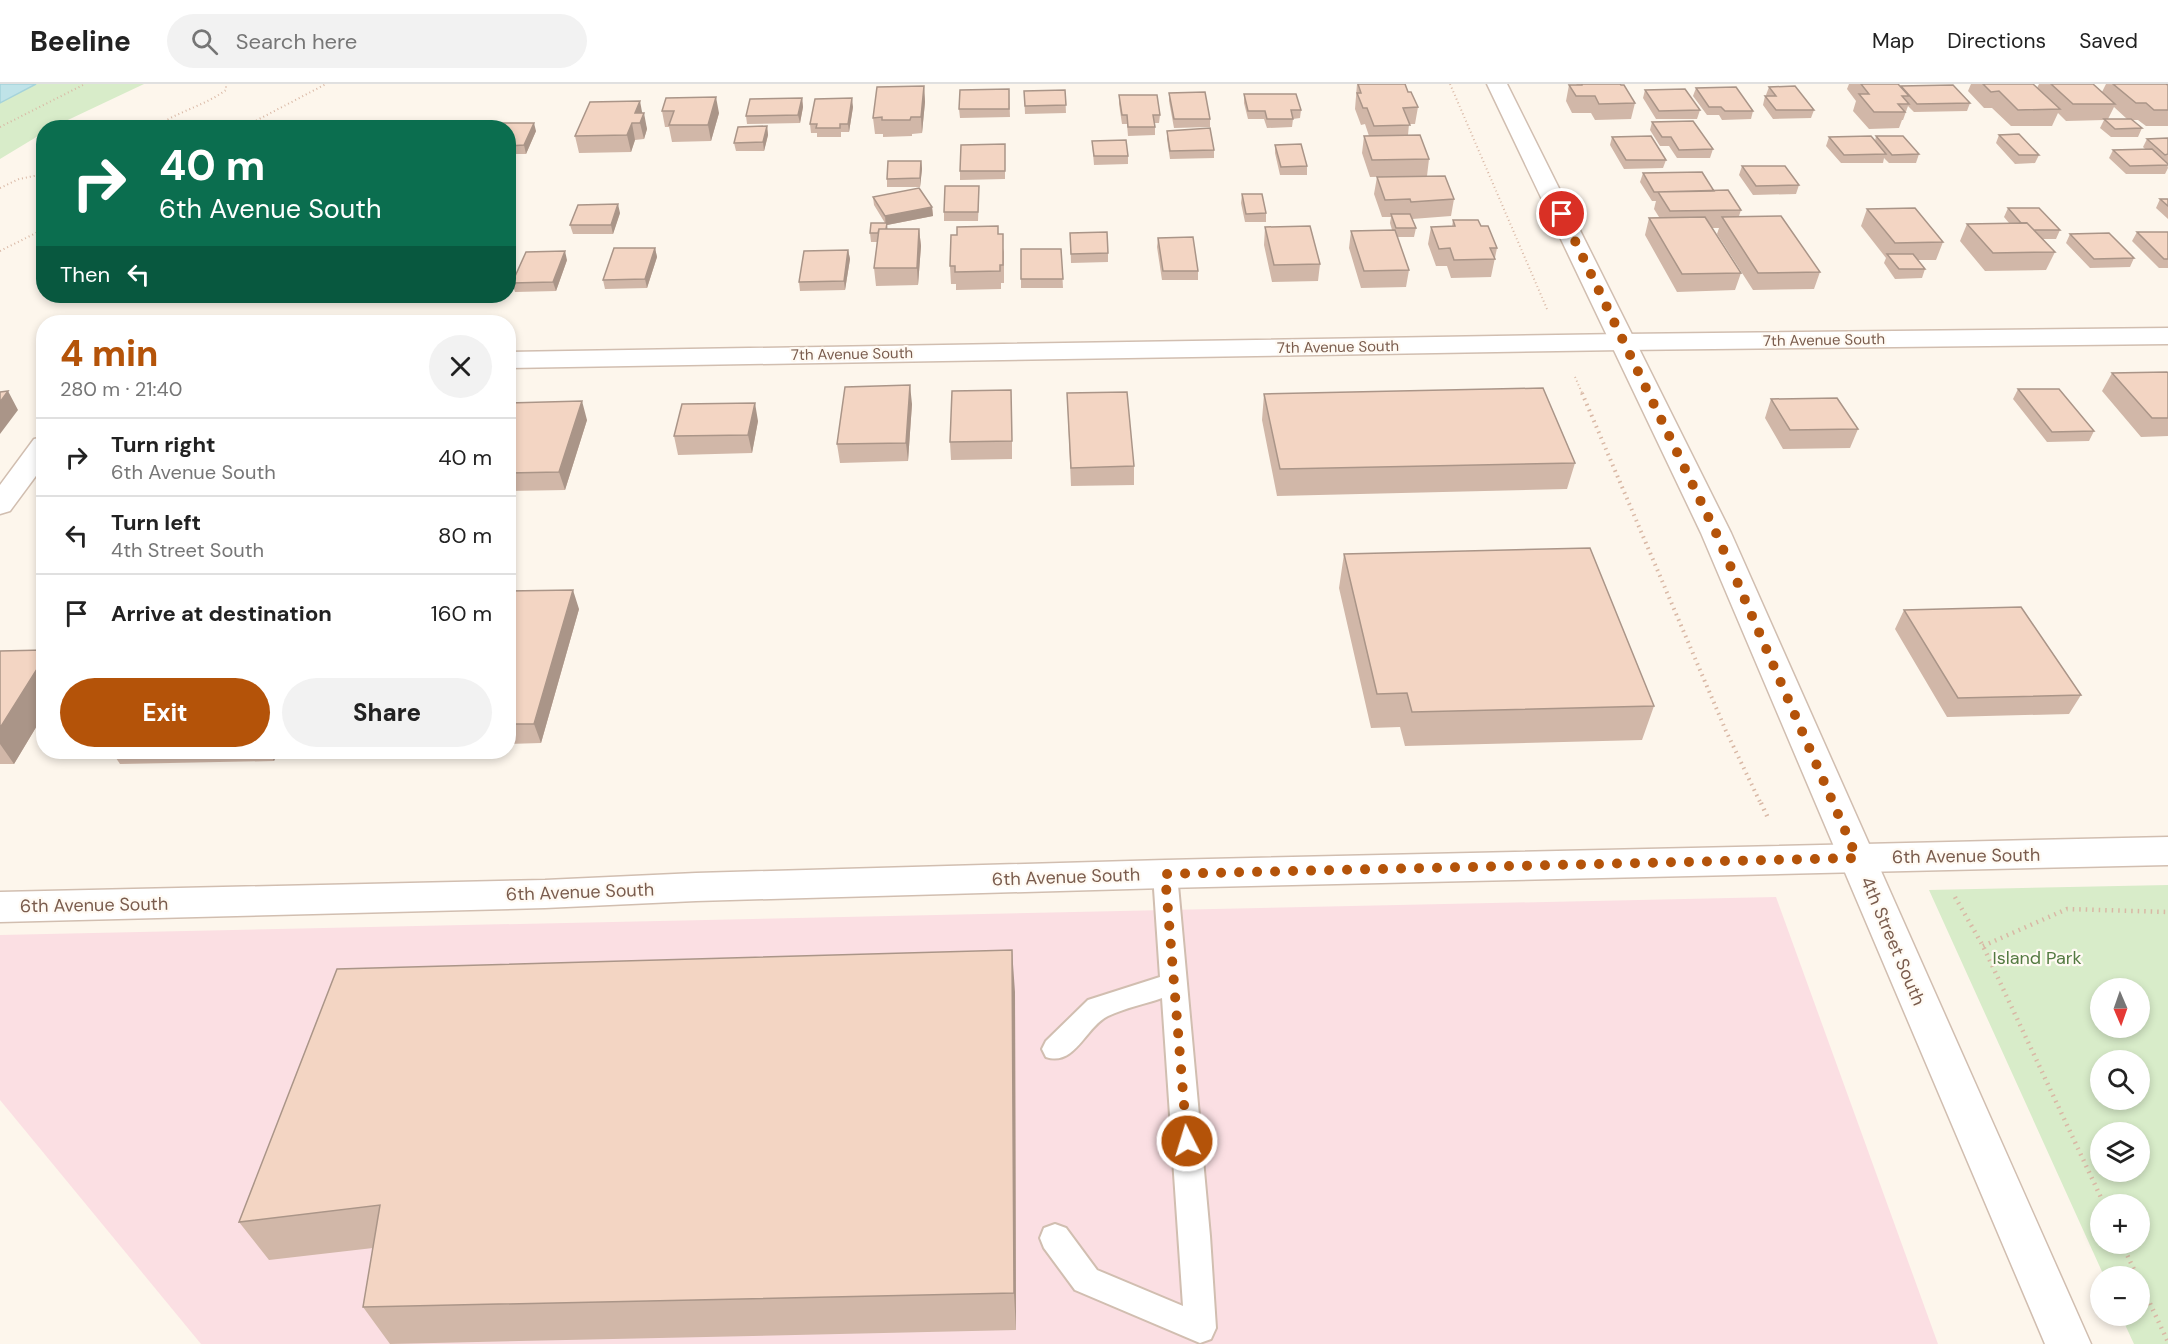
<!DOCTYPE html>
<meta charset="utf-8">
<style>
:root{--surface:#fff;--page:#f2f2f2;--text:#222;--muted:#767676;--line:#e0e0e0;--accent:#b45309}
body{margin:0;font-family:"DM Sans",sans-serif;background:var(--page);color:var(--text);height:100vh;display:flex;flex-direction:column;font-size:22px;white-space:nowrap}
*{box-sizing:border-box;margin:0}
p{font-size:20px;color:var(--muted)}
.icon{flex:none;width:33px;height:33px;fill:none;stroke:currentColor;stroke-width:2;stroke-linecap:round;stroke-linejoin:round}
.map{position:relative;flex:1;overflow:hidden}
.sheet{position:absolute;left:36px;top:231px;width:480px;height:444px;display:flex;flex-direction:column;background:var(--surface);border-radius:24px;box-shadow:0 3px 9px #0003}
.sheet>*{flex:none}
.top-card{position:absolute;left:36px;top:36px;width:480px;height:183px;border-radius:24px;box-shadow:0 3px 9px #0003;background:#0b6e4f;color:#fff;overflow:hidden}
.needle{width:39px;rotate:178deg}
.tools{position:absolute;left:2090px;top:894px;display:grid;gap:12px}
.tools a{display:grid;place-items:center;width:60px;height:60px;border-radius:50%;background:var(--surface);box-shadow:0 3px 9px #0003;font-size:30px}
.pin{position:absolute;display:grid;place-items:center;width:51px;height:51px;color:#fff;margin:-26px;border:3px solid #fff;border-radius:50%;box-shadow:0 2px 6px #0007}
.me{position:absolute;width:66px;margin:-33px;rotate:355deg;stroke-linejoin:round;filter:drop-shadow(0 0 4px #0008)}
.turn{display:flex;align-items:center;gap:21px;height:126px;padding:0 24px;font-size:27px}
.turn .icon{width:78px;height:78px;stroke-width:2.5}
.turn b{display:block;font-size:42px;line-height:51px}
.then{display:flex;align-items:center;height:57px;padding:0 24px;background:#0003;gap:12px;font-size:22px}
.round{display:grid;place-items:center;flex:none;width:63px;height:63px;border-radius:32px;background:var(--page)}
.summary{display:flex;align-items:center;justify-content:space-between;height:102px;padding:0 24px}
h1{font-size:36px;font-weight:800;line-height:45px;color:var(--accent)}
.primary-button{display:flex;gap:12px;margin-top:auto;padding:12px 24px}
.primary-button a{flex:1;height:69px;border-radius:36px;background:var(--accent);color:#fff;font-size:24px;font-weight:800;line-height:69px;text-align:center}
.primary-button a+a{background:var(--page);color:var(--text)}
ul{padding:0;list-style:none}
li{display:flex;align-items:center;gap:18px;height:78px;padding:0 24px;border-top:2px solid var(--line)}
li div{flex:1}
li b{display:block;font-size:22px}
li em{font-style:normal}
header{display:flex;align-items:center;gap:36px;box-sizing:border-box;height:84px;padding:0 30px;background:var(--surface);border-bottom:2px solid var(--line)}
header strong{font-size:28px}
nav{display:flex;gap:33px;margin-inline-start:auto;font-size:21px}
.search{width:420px;height:54px;background:var(--page);display:flex;align-items:center;gap:15px;box-sizing:border-box;padding:0 21px;border-radius:33px;color:var(--muted);font-size:22px}
.map>svg:first-child{display:block}
.medical{fill:#fbdfe3}
.green{fill:#d8ecc9;fill-rule:evenodd}
.water{fill:#bfe3e8;stroke:#a5d3da;stroke-width:1.5}
.lines{fill:none;stroke-linecap:round;stroke-linejoin:round}
.service-casing{stroke:#d1beb0;stroke-width:4}
.minor-casing{stroke:#d1beb0;stroke-width:3}
.tertiary-casing{stroke:#d1beb0;stroke-width:3}
.path-far2{stroke:#d9b8a5;stroke-width:2;stroke-dasharray:1 3;stroke-linecap:butt}
.path-far1{stroke:#d9b8a5;stroke-width:4;stroke-dasharray:1.5 4.5;stroke-linecap:butt}
.path{stroke:#d9b8a5;stroke-width:4.5;stroke-dasharray:1.5 5;stroke-linecap:butt}
.service{fill:#fff;fill-rule:evenodd}
.minor{fill:#fff;fill-rule:evenodd}
.tertiary{fill:#fff;fill-rule:evenodd}
.wall{fill:#d1b7a8;fill-rule:evenodd}
.shaded-wall{fill:#aa9588}
.building{fill:#f3d5c3;stroke:#aa9588;stroke-width:1.5}
.route{stroke:#b45309;stroke-width:10;stroke-dasharray:0 18}
.labels{text-anchor:middle;stroke-width:4.5;stroke-linejoin:round;paint-order:stroke}
.far-street-label{font-size:15px;fill:#7a5c4d;stroke:#fffaf3}
.street-label{font-size:18px;fill:#7a5c4d;stroke:#fffaf3}
.park-label{font-size:18px;fill:#537a41;stroke:#fffaf3}
</style>
<header>
<strong>Beeline</strong>
<div class="search"><svg class="icon" aria-label="search" viewBox="0 0 24 24"><circle cx="10" cy="10" r="6"/><path d="M15 15l6 6"/></svg>Search here</div>
<nav><a>Map</a><a>Directions</a><a>Saved</a></nav>
</header>
<div class="map">
<svg width="2168" height="1260" viewBox="0 0 2168 1260">
<rect width="100%" height="100%" fill="#fdf6ec"/>
<path class="medical" d="M1776 813 1938 1260H201L0 1016V851Z"/>
<path class="green" d="M36 0H144L53 43 44 44 43 49 0 75V19Z
M2168 801V1260H2134L2121 1232H2139V1192H2104L1929 806ZM2100 904H2139V944H2100ZM2100 976H2139V1016H2100ZM2100 1048H2139V1088H2100ZM2100 1120H2139V1160H2100Z"/>
<path class="water" d="M0 0H36L0 19Z"/>
<g class="lines">
<defs>
<path id="service" d="M1165 780 1174 783 1177 790 1210 1152 1216 1244 1211 1255 1200 1259 1075 1206 1044 1164 1040 1154 1044 1144 1055 1140 1066 1144 1097 1186 1183 1222 1162 914C1145 920 1125 924 1108 932 1086 942 1075 983 1046 973L1042 965 1046 957 1088 916 1160 893 1153 790 1156 783Z"/>
<path id="minor" d="M2168 244V260L1623 266 508 284V268L1623 250Z
M44 353V381L10 427 0 430V401L34 355Z
M2168 753V781L1165 804 696 817 545 824 0 838V808L545 796 696 789 1165 776Z"/>
<path id="tertiary" d="M1487 0H1507L1731 449 2091 1260H2045L1701 449Z"/>
</defs>
<use href="#service" class="service-casing"/>
<use href="#minor" class="minor-casing"/>
<use href="#tertiary" class="tertiary-casing"/>
<path class="path-far2" d="M1450 0 1547 225
M0 43 85 0
M154 44C176 28 204 22 226 6V0
M242 44 326 0
M0 104 19 95 44 90
M0 167 44 145
M1575 293 1583 311"/>
<path class="path-far1" d="M1582 309 1726 647 1761 720"/>
<path class="path" d="M1761 719 1768 734
M1955 813 1983 862 2104 1120
M1983 862 2067 825 2168 828
M2122 1160 2137 1192
M2139 1196 2168 1258"/>
<use href="#service" class="service"/>
<use href="#minor" class="minor"/>
<use href="#tertiary" class="tertiary"/>
</g>
<path class="wall" d="M1357 0H1405L1408 8 1418 23 1415 40H1409L1408 51 1429 75 1427 92 1370 93 1362 69 1364 52H1369L1365 40 1361 41 1355 25Z
M1577 0H1582L1635 19 1631 35 1595 36 1591 29H1572L1566 17 1569 1H1576Z
M1849 0H1898L1901 3V2L1970 19 1967 27 1914 28 1908 22 1903 36H1902L1899 44 1869 45 1853 27 1856 17 1847 5Z
M1971 0H2033L2037 4 2039 0H2093L2102 8 2106 0H2166L2168 1V42H2146L2138 36H2132L2142 44 2138 53H2111L2100 44 2104 36 2066 37 2058 29 2052 42H2011L1992 24H1984L1968 7ZM2114 23 2127 35H2108Z
M924 2 925 18 922 49 912 50V52L883 53V50H875L873 34Z
M1769 3 1814 26 1811 34 1773 35 1763 21 1765 12H1767L1766 11Z
M1696 4 1753 27 1751 35 1722 36 1719 31H1707L1693 12Z
M1009 5 1010 33 960 34 959 25Z
M1065 6 1066 29 1025 30 1024 7Z
M1645 6 1700 26 1697 35H1656L1643 14Z
M1169 9 1210 35V43L1174 44 1169 17Z
M1244 10 1301 26 1300 34 1293 35 1292 43 1267 44 1264 35H1248L1244 19Z
M1119 11 1160 31 1159 39H1155V51L1128 52 1127 40H1122L1119 20Z
M666 14 719 29 711 57 672 58 669 43H665L662 27Z
M802 14 803 23 800 39 747 40 746 32Z
M853 23 849 48H841V53H817V49H811L810 40Z
M642 29 647 45 644 55 635 56 631 68 579 69 575 52Z
M1652 38 1713 65 1710 74H1677L1669 62H1660L1650 46Z
M767 42 768 51 764 67H736L734 59Z
M508 44 536 47 526 70H509Z
M1167 47 1214 66V74L1170 75 1167 55Z
M1999 51 2039 71 2035 79 2015 80 1996 59Z
M1876 52 1919 70 1916 79H1889L1884 74 1883 79H1841L1826 62 1829 53 1875 57Z
M1612 53 1666 76 1663 84 1624 85 1610 61Z
M2168 54V79H2167L2168 84 2165 90H2126L2109 74 2113 66 2145 65 2143 63 2147 55Z
M1092 57 1128 72V80L1094 81Z
M1005 60V95L960 96V87Z
M1275 61 1307 82V91H1280L1275 69Z
M921 77 922 85 920 103H887V95Z
M1742 82 1799 101 1796 110 1753 111 1739 91Z
M1643 89 1714 107 1741 126 1739 132 1820 188 1814 205 1753 206 1717 150 1719 144H1712L1741 189 1735 206 1677 208 1645 151 1649 134 1659 133 1654 125 1656 117H1652L1640 98Z
M1377 93 1454 115 1451 132 1412 135 1416 144 1414 153H1397L1409 186 1406 203 1361 204 1349 164 1351 147 1392 146 1390 139 1391 133H1382L1374 110Z
M1242 110 1266 129V138H1245L1241 119Z
M979 111 978 137H944V128Z
M873 113 932 123 933 132 887 141V145H919L921 162 918 201 876 202 874 184 877 158H871L870 149 885 139 874 121Z
M2160 115H2168V135L2156 124Z
M2008 124 2060 146 2056 155H2043L2055 168 2046 186 1985 187 1960 157 1967 140 2009 139 2004 133Z
M1867 125 1943 158 1936 176H1918L1925 185 1922 194 1895 195 1884 179 1886 174 1861 142Z
M620 129 613 150H573L570 141Z
M1453 136 1481 142 1497 164 1491 193 1451 194 1447 182H1436L1428 160 1431 143H1452Z
M1265 143 1320 180 1318 197 1272 198 1264 161Z
M2137 148H2168V184H2159L2132 157Z
M1070 149 1108 169V178L1071 179Z
M999 150 1004 168V199H1001V205L956 206V200H951L950 182Z
M2070 150 2134 174 2130 183 2090 184 2066 159Z
M1158 154 1198 187V196H1162L1157 163Z
M655 164 657 173 647 204 605 205 603 196Z
M1021 165H1061L1063 204H1021Z
M848 166 850 175 845 206 800 207 799 198Z
M567 176 556 207 515 208 512 199Z
M266 212H319L316 216 268 217Z
M344 212H396L394 214 345 215Z
M2112 289H2168V352L2141 353 2102 307Z
M2018 305 2094 347 2089 357 2047 358 2013 315Z
M1067 309 1134 382V401L1071 402Z
M1264 310 1575 379 1567 405 1277 412 1262 336Z
M1771 315 1858 345 1850 364 1783 365 1765 334Z
M508 319 587 336 565 406 508 407Z
M912 320 908 377 840 379 837 360Z
M1012 324V375L951 376 950 358Z
M758 337 752 369 678 371 674 352Z
M1344 470 1654 622 1642 656 1405 662 1400 643 1371 644 1339 504Z
M508 507 579 525 541 659 508 660Z
M1904 526 2081 611 2069 630 1947 633 1895 545Z
M44 566V630L14 680H0V567Z
M112 668H278L274 677 120 680Z
M1015 908 1016 1246 390 1260 363 1223 373 1164 269 1176 239 1138Z"/>
<path class="shaded-wall" d="M924 2 925 18 922 49 921 33Z
M716 13 719 29 711 57 708 41Z
M802 14 803 23 800 39 798 31Z
M852 14 853 23 849 48 848 40Z
M640 17 643 33 644 29 647 45 644 55 640 39 635 29Z
M534 39 536 47 526 70 524 61Z
M632 39 635 56 631 68 627 51Z
M767 42 768 51 764 67 763 58Z
M921 77 922 85 920 103V94Z
M618 120 620 129 613 150 611 141Z
M932 123 933 132 887 141 888 148 887 157 885 132Z
M919 145 921 162 918 201 917 184Z
M655 164 657 173 647 204 645 195Z
M848 166 850 175 845 206 844 197Z
M565 167 567 176 556 207 553 198Z
M910 301 912 320 908 377 906 359Z
M8 307 18 326 0 350V318Z
M582 317 587 336 565 406 559 388Z
M755 319 758 337 752 369 748 351Z
M573 506 579 525 541 659 534 640Z
M44 574V630L14 680 0 660V644Z
M269 668H278L274 677Z
M1012 866 1015 908 1016 1246 1014 1209Z"/>
<path class="building" d="M1358 0H1405L1408 8H1411L1418 23 1403 24 1410 41 1374 42 1367 24H1363L1357 9H1361Z
M1582 0H1620L1621 1H1624L1635 19 1599 20 1595 12H1576L1569 1H1582Z
M1861 0H1898L1909 12H1902L1909 20H1898L1905 28H1874L1859 10H1869Z
M1983 0H2033L2060 25 2018 26 1999 7 1991 8Z
M2051 0H2093L2115 20H2073Z
M2113 0H2166L2168 1V26H2154L2146 19H2136Z
M1953 1 1970 19 1917 20 1901 2Z
M924 2 921 33H911L910 36H882V33L873 34 877 3Z
M1795 2 1814 26H1776L1765 12H1776L1769 3Z
M1736 3 1753 27H1725L1721 23H1709L1696 4Z
M1009 5V25H959L960 6Z
M1685 5 1700 26 1659 27 1645 6Z
M1065 6 1066 21 1025 22 1024 7Z
M1205 8 1210 35H1174L1169 9Z
M1244 10H1296L1301 26H1291L1293 35H1267L1265 27H1248Z
M1119 11H1157L1160 31H1153L1155 43H1128L1127 31H1122Z
M716 13 708 41H669L674 27H662L666 14Z
M802 14 798 31 746 32 750 15Z
M852 14 848 40H840V44H816L817 40H810L815 15Z
M640 17 635 29H644L640 39H632L627 51 575 52 590 18Z
M2104 35H2131L2142 44 2115 45Z
M1693 37 1713 65 1679 66 1671 53H1662L1652 38Z
M488 39H534L524 61 508 62V58L511 54H508V44H479L486 43Z
M767 42 763 58 734 59 738 43Z
M1210 44 1214 66 1170 67 1167 47Z
M2019 50 2039 71H2019L1999 51Z
M1420 51 1429 75 1372 76 1364 52Z
M1651 52 1666 76H1626L1612 53Z
M1871 52 1886 70 1844 71 1829 53Z
M1876 52H1903L1919 70 1892 71Z
M2168 54V70L2165 71 2147 55Z
M1126 56 1128 72H1094L1092 57Z
M1005 60V87H960L961 61Z
M1301 60 1307 82 1281 83 1275 61Z
M2152 65 2168 80V81L2130 82 2113 66Z
M888 77H921L920 94 887 95Z
M1742 82H1785L1799 101 1756 102Z
M1702 88 1714 107 1654 108 1643 89Z
M1445 92 1454 115 1411 118 1410 115 1385 116 1377 93Z
M945 102H979L978 128H944Z
M919 104 932 123 885 132 873 113Z
M1728 106 1741 126 1670 127 1658 108Z
M1242 110H1262L1266 129 1246 130Z
M2160 115H2168V122Z
M618 120 611 141H570L578 121Z
M1915 124 1943 158 1895 159 1867 125Z
M2008 124H2039L2060 146H2034L2027 139H2021Z
M1391 130H1410L1416 144H1396Z
M1781 132 1820 188 1758 189 1722 133Z
M1705 133 1741 189 1682 190 1649 134Z
M1453 136H1478L1481 142H1488L1497 164H1490L1495 175 1454 176 1450 164 1439 165 1431 143 1455 142Z
M871 139H887L886 145H879L878 149H870Z
M2027 139 2055 168 1993 169 1967 140Z
M998 142V150H1003V181H1000V187L955 188V182H950L951 151H957V143Z
M1310 142 1320 180 1274 181 1265 143Z
M879 145H919L917 184H874Z
M1395 146 1409 186 1364 187 1351 147Z
M1107 148 1108 169 1071 170 1070 149Z
M2137 148H2168V175H2164Z
M2109 149 2134 174 2094 175 2070 150Z
M1193 153 1198 187H1163L1158 154Z
M614 164H655L645 195 603 196Z
M1021 165H1061L1063 195H1021Z
M848 166 844 197 799 198 804 167Z
M565 167 553 198 512 199 526 168Z
M1887 170H1913L1925 185H1899Z
M2167 288 2168 289V334H2152L2112 289Z
M910 301 906 359 837 360 845 303Z
M1543 304 1575 379 1280 385 1264 310Z
M2018 305H2059L2094 347 2052 348Z
M1011 306 1012 357 950 358 952 307Z
M8 307 0 318V308Z
M1127 308 1134 382 1071 384 1067 309Z
M1837 314 1858 345 1790 346 1771 315Z
M582 317 559 388 508 389V319Z
M755 319 748 351 674 352 682 320Z
M1590 464 1654 622 1412 628 1407 609 1377 610 1344 470Z
M573 506 534 640H508V507Z
M2021 523 2081 611 1958 614 1904 526Z
M44 566V574L0 644V567Z
M1012 866 1014 1209 363 1223 380 1121 239 1138 337 885Z"/>
<g class="lines">
<path class="route" d="M1187 1057 1165 790 1857 774 1716 449 1562 130"/>
</g>
<g class="labels">
<g class="far-street-label">
<text transform="translate(1824 256) rotate(-1)" y="5">7th Avenue South</text>
<text transform="translate(1338 263) rotate(-1)" y="5">7th Avenue South</text>
<text transform="translate(852 270) rotate(-1)" y="5">7th Avenue South</text>
</g>
<g class="street-label">
<text transform="translate(1966 772) rotate(-1)" y="6">6th Avenue South</text>
<text transform="translate(1066 793) rotate(-2)" y="6">6th Avenue South</text>
<text transform="translate(580 808) rotate(-2)" y="6">6th Avenue South</text>
<text transform="translate(94 821) rotate(-1)" y="6">6th Avenue South</text>
<text transform="translate(1893 857) rotate(67)" y="6">4th Street South</text>
</g>
<g class="park-label">
<text x="2037" y="880">Island Park</text>
</g>
</g>
</svg>
<div class="tools">
<a><svg class="needle" viewBox="-14 -14 28 28"><path d="M0-13l5 13h-10z" fill="#e53935"/><path d="M0 13l5-13h-10z" fill="#767676"/></svg></a>
<a><svg class="icon" aria-label="search" viewBox="0 0 24 24"><circle cx="10" cy="10" r="6"/><path d="M15 15l6 6"/></svg></a>
<a><svg class="icon" aria-label="layers" viewBox="0 0 24 24"><path d="M12 4l9 5-9 5-9-5zM3 14l9 5 9-5"/></svg></a>
<a>+</a>
<a>−</a>
</div>
<div class="pin" style="left:1562px;top:130px;background:#d93025"><svg class="icon" aria-label="arrive" viewBox="0 0 24 24"><path d="M6 21V4h12l-3 4 3 4H6"/></svg></div>
<svg class="me" style="left:1187px;top:1057px" viewBox="-20 -20 40 40"><circle r="17" fill="#b45309" stroke="#fff" stroke-width="3"/><path d="M0-11L8 9 0 5-8 9z" fill="#fff"/></svg>
<div class="top-card">
<div class="turn"><svg class="icon" aria-label="right" viewBox="0 0 24 24"><path d="M7 20v-9h11M14 6l5 5-5 5"/></svg><div><b>40 m</b>6th Avenue South</div></div>
<div class="then">Then<svg class="icon" aria-label="left" viewBox="0 0 24 24"><path d="M17 20v-9H6M10 6l-5 5 5 5"/></svg></div>
</div>
<section class="sheet">
<div class="summary"><div><h1>4 min</h1><p>280 m · 21:40</p></div><a class="round"><svg class="icon" aria-label="close" viewBox="0 0 24 24"><path d="M6 6l12 12M18 6L6 18"/></svg></a></div>
<ul>
<li><svg class="icon" aria-label="right" viewBox="0 0 24 24"><path d="M7 20v-9h11M14 6l5 5-5 5"/></svg><div><b>Turn right</b><p>6th Avenue South</p></div><em>40 m</em></li>
<li><svg class="icon" aria-label="left" viewBox="0 0 24 24"><path d="M17 20v-9H6M10 6l-5 5 5 5"/></svg><div><b>Turn left</b><p>4th Street South</p></div><em>80 m</em></li>
<li><svg class="icon" aria-label="arrive" viewBox="0 0 24 24"><path d="M6 21V4h12l-3 4 3 4H6"/></svg><div><b>Arrive at destination</b></div><em>160 m</em></li>
</ul>
<div class="primary-button"><a>Exit</a><a>Share</a></div>
</section>
</div>
